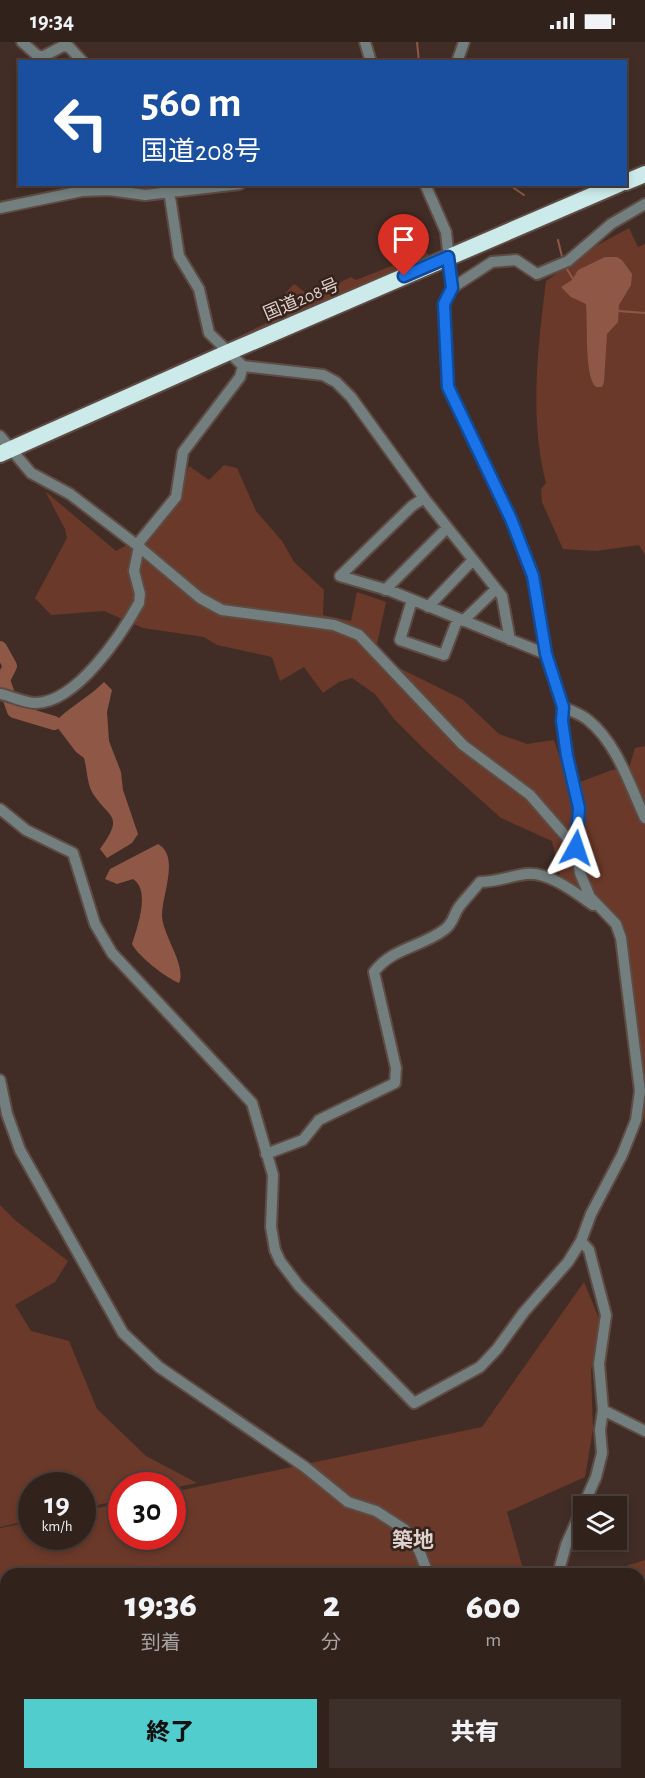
<!DOCTYPE html>
<html lang="ja">
<meta charset="utf-8">
<style>
:root{--surface:#31221c;--page:#3d2f29;--text:#f1f3f6;--muted:#a8a4a3;--line:#4c3f3b;--accent:#52cdcd}
body{margin:0;font-family:"Alegreya Sans","Noto Sans JP",sans-serif;background:var(--page);color:var(--text);height:100vh;display:flex;flex-direction:column;font-size:22px;white-space:nowrap}
*{box-sizing:border-box;margin:0}
p{font-size:20px;color:var(--muted)}
.icon{flex:none;width:33px;height:33px;fill:none;stroke:currentColor;stroke-width:2;stroke-linecap:round;stroke-linejoin:round}
.map{position:relative;flex:1;overflow:hidden}
.panel{position:absolute;left:0px;top:1526px;width:645px;height:212px;display:flex;flex-direction:column;background:var(--surface);border-radius:18px 18px 0 0;box-shadow:0 3px 9px #0003,0 0 0 2px var(--line)}
.panel>*{flex:none}
.banner{position:absolute;left:18px;top:18px;width:609px;height:126px;border-radius:0px;box-shadow:0 3px 9px #0003,0 0 0 2px var(--line);background:#1a4fa0;color:#fff;overflow:hidden}
.buttons{position:absolute;left:573px;top:1454px;display:grid;gap:12px}
.buttons a{display:grid;place-items:center;width:54px;height:54px;border-radius:0px;background:var(--surface);box-shadow:0 3px 9px #0003,0 0 0 2px var(--line);font-size:30px}
.speed{position:absolute;left:18px;top:1430px;display:flex;gap:12px;font-size:30px;font-weight:700;text-align:center}
.speed>*{display:grid;place-content:center;width:78px;height:78px;border-radius:50%;background:var(--surface);box-shadow:0 3px 9px #0003,0 0 0 2px var(--line);line-height:1}
.speed small{font-size:15px;font-weight:400}
.speed .limit{border:9px solid #d22;background:#fff;color:#111}
.pin{position:absolute;display:grid;place-items:center;width:51px;height:51px;color:#fff;margin:-62px -26px;border-radius:50% 50% 50% 0;rotate:-45deg;box-shadow:0 0 6px #0007}
.pin .icon{rotate:45deg}
.me{position:absolute;width:66px;margin:-33px;rotate:5deg;stroke-linejoin:round;filter:drop-shadow(0 0 4px #0008)}
.turn{display:flex;align-items:center;gap:21px;height:126px;padding:0 24px;font-size:27px}
.turn .icon{width:78px;height:78px;stroke-width:2.5}
.turn b{display:block;font-size:42px;line-height:51px}
.eta{display:flex;justify-content:space-evenly;align-items:center;height:102px;text-align:center}
.eta b{font-size:36px;font-weight:800;line-height:42px}
.primary-button{display:flex;gap:12px;margin-top:auto;padding:12px 24px}
.primary-button a{flex:1;height:69px;border-radius:0px;background:var(--accent);color:#111;font-size:24px;font-weight:800;line-height:69px;text-align:center}
.primary-button a+a{background:var(--page);color:var(--text)}
.status{display:flex;justify-content:space-between;align-items:center;height:42px;padding:0 30px;background:var(--surface);direction:ltr}
.status svg{height:16px;fill:currentColor}
.map>svg:first-child{display:block}
.green{fill:#6b3929}
.water{fill:#8f5846}
.lines{fill:none;stroke-linecap:round;stroke-linejoin:round}
.stream{stroke:#8f5846;stroke-width:2}
.river{stroke:#8f5846;stroke-width:14}
.minor-casing{stroke:#5d4b44;stroke-width:14}
.highway-casing{stroke:#5d4b44;stroke-width:20}
.minor{stroke:#737f7f;stroke-width:10}
.highway{stroke:#cbeae9;stroke-width:16}
.route-casing{stroke:#114b97;stroke-width:15}
.route{stroke:#1a73e8;stroke-width:10}
.labels{text-anchor:middle;stroke-width:5;stroke-linejoin:round;paint-order:stroke}
.street-label{font-size:18px;fill:#dfd1cd;stroke:#36231c}
.quarter-label{font-size:21px;font-weight:bold;fill:#dfd1cd;stroke:#36231c}
</style>
<div class="status"><b>19:34</b><svg viewBox="0 0 49 12"><path d="M0 12V9h3v3zM5 12V6h3v6zM10 12V3h3v9zM15 12V0h3v12zM26 1h20v11H26zM47 4h2v5h-2z"/></svg></div>
<div class="map">
<svg width="645" height="1736" viewBox="0 0 645 1736">
<rect width="100%" height="100%" fill="#412d26"/>
<path class="green" d="M629 186 638 205 645 202V513L639 503 596 509 563 507 542 460 541 447 546 441C529 376 538 305 546 239L596 204Z
M427 210 429 214 352 248 248 299 224 302 266 281 276 261 294 242 311 255 351 235 356 238Z
M224 423 237 426 256 469 282 499 294 520 324 548 323 573 351 579 357 550 386 560 376 606 401 627 462 657 499 692 527 702 554 698 569 744 612 728 629 726 635 706 645 704V1083L627 936 612 881 561 838 552 799 501 776 426 709 394 677 375 652 352 636 339 640 323 651 304 625 280 639 272 615 217 603 204 595 143 586 104 569 51 573 35 556 67 496 65 487 45 449 116 509 139 496 176 459 189 424 209 438Z
M0 1163 16 1179 68 1219 55 1240 15 1263 31 1289 69 1299 97 1367 146 1414 197 1441 173 1446 172 1443H122L121 1458 83 1466 82 1443H32L31 1478 0 1485Z
M584 1240 600 1279 591 1329 593 1387 585 1435 507 1470 524 1531 6 1532V1731H639V1532L603 1531 645 1518V1736H0V1486L31 1480 32 1494H82L83 1469 121 1461 122 1494H172L173 1450 482 1385Z"/>
<path class="water" d="M605 215H617L622 218 632 232 631 243 619 263 618 280 607 292 604 340 602 345H596C584 335 588 280 586 262L571 255 561 245 572 238 578 228Z
M104 640 112 648 107 670 109 699 121 730 123 748 138 792 132 801 107 816 100 807C126 771 108 777 92 750 87 741 87 726 84 716L76 710 54 681C69 665 88 656 104 640Z
M158 802C180 814 162 853 162 873 162 893 187 923 179 941 165 935 139 915 132 902 137 886 151 848 133 837L117 842 105 837 110 827Z"/>
<g class="lines">
<path class="stream" d="M417 0 419 20
M508 142 524 153
M558 198 563 219
M565 224 573 237
M618 269 645 271"/>
<path class="river" d="M0 606 10 624 3 638 14 669 54 681"/>
<defs>
<path id="minor" d="M22 0 38 14H44L63 4 69 5 83 20
M365 0 371 20
M457 20 464 0
M168 142 179 214 199 247 209 291 243 324 323 333 336 340 351 355 424 456 412 464 340 534 391 549 546 612
M0 166 82 149 109 148 145 153 240 142
M452 246 492 220 516 218 537 232 568 219 611 182 645 162
M0 394 31 431 70 452 138 504 200 556 222 568 334 583 359 593 463 703 530 753 576 806
M424 456 502 554 510 598
M385 548 447 486
M412 558 400 598 444 613 458 576
M428 565 473 518
M463 579 496 547
M0 652C11 654 24 661 36 661 77 660 121 593 139 561L140 552 134 529 140 499 176 455 183 410 240 335 243 324
M563 665C571 669 581 672 588 678 617 701 630 744 645 776
M0 767 26 788 73 811 95 882 112 911 252 1061 273 1133 271 1185 275 1208 280 1219 299 1244 414 1361 480 1325 497 1307 524 1270 568 1220 581 1199 591 1172 622 1113 636 1078 640 1049 621 896 616 882 590 855 580 831 576 806 580 767 567 714 562 679 563 665 546 612 533 534 511 477 448 345 444 262 452 246 446 190 425 142
M0 1038 7 1072 20 1108 123 1291 159 1325 305 1425 348 1460 376 1469 404 1487 419 1508 428 1532
M266 1112 303 1098 319 1078 395 1041 396 1026 374 930C392 906 421 905 444 888 454 881 453 873 459 865 465 857 473 849 480 840 496 840 510 834 526 832 548 829 576 851 593 863
M603 1368 645 1389
M558 1532 566 1503 596 1435 602 1411 600 1388 603 1368 599 1322 606 1273 589 1208 581 1199
M559 1731 567 1736"/>
<path id="highway" d="M626 140 645 132
M0 412 229 310 619 142"/>
</defs>
<use href="#minor" class="minor-casing"/>
<use href="#highway" class="highway-casing"/>
<use href="#minor" class="minor"/>
<use href="#highway" class="highway"/>
</g>
<g class="lines">
<defs>
<path id="route" d="M404 234 448 215 452 246 444 262 448 345 511 477 533 534 546 612 563 665 562 679 567 714 579 766 576 806"/>
</defs>
<use href="#route" class="route-casing"/>
<use href="#route" class="route"/>
</g>
<g class="labels">
<g class="street-label">
<text transform="translate(301 257) rotate(-23)" y="6">国道208号</text>
</g>
<g class="quarter-label">
<text x="413" y="1505">築地</text>
</g>
</g>
</svg>
<div class="buttons">
<a><svg class="icon" aria-label="layers" viewBox="0 0 24 24"><path d="M12 4l9 5-9 5-9-5zM3 14l9 5 9-5"/></svg></a>
</div>
<div class="speed"><div>19<small>km/h</small></div><div class="limit">30</div></div>
<div class="pin" style="left:404px;top:234px;background:#d93025"><svg class="icon" aria-label="arrive" viewBox="0 0 24 24"><path d="M6 21V4h12l-3 4 3 4H6"/></svg></div>
<svg class="me" style="left:576px;top:806px" viewBox="-20 -20 40 40"><path d="M0-17L14 15 0 8-14 15z" fill="#1a73e8" stroke="#fff" stroke-width="4"/></svg>
<div class="banner">
<div class="turn"><svg class="icon" aria-label="left" viewBox="0 0 24 24"><path d="M17 20v-9H6M10 6l-5 5 5 5"/></svg><div><b>560 m</b>国道208号</div></div>
</div>
<section class="panel">
<div class="eta">
<div><b>19:36</b><p>到着</p></div>
<div><b>2</b><p>分</p></div>
<div><b>600</b><p>m</p></div>
</div>
<div class="primary-button"><a>終了</a><a>共有</a></div>
</section>
</div>
